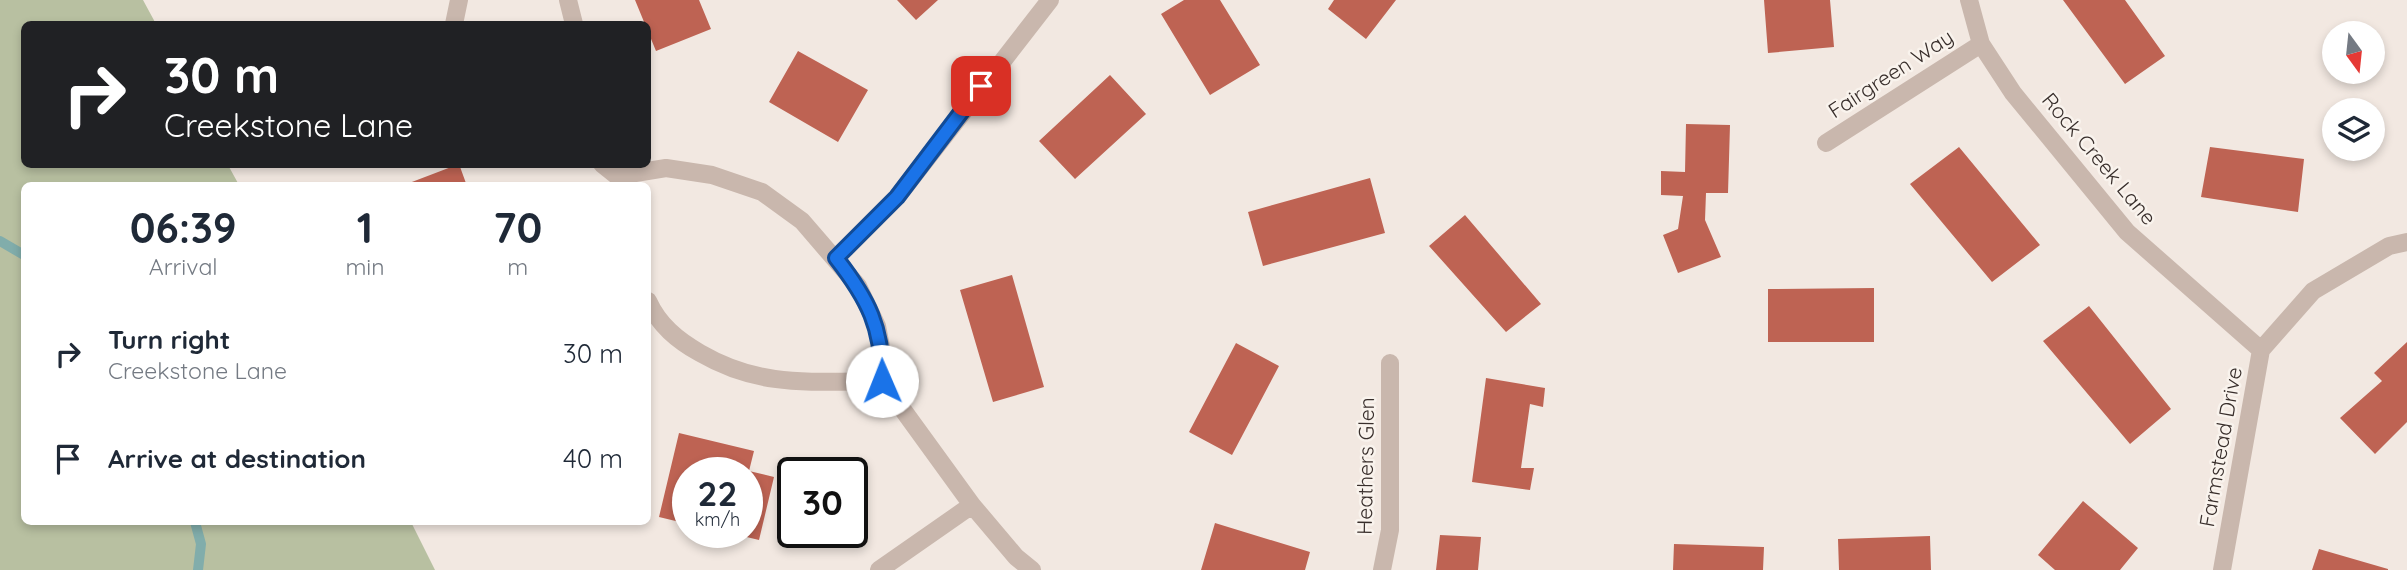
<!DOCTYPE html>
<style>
:root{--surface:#fff;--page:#f2f2f3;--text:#1f2937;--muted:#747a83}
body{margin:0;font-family:Quicksand,sans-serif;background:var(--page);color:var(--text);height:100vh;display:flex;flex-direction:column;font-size:26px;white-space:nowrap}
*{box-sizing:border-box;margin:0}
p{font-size:23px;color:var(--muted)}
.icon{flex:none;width:38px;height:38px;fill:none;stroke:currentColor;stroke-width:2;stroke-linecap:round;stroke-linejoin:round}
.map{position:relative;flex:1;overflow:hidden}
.side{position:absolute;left:21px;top:182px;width:630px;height:343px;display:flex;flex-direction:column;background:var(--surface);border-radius:10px;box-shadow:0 4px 10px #0003}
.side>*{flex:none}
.hud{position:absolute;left:21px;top:21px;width:630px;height:147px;border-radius:10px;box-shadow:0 4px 10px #0003;background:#202124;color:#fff;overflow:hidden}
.needle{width:46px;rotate:165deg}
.fabs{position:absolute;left:2322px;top:21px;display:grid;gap:14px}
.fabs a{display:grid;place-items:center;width:63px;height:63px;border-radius:50%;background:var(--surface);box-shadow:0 4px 10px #0003;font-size:35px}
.speed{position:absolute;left:672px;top:457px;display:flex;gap:14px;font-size:35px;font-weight:700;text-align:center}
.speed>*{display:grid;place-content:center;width:91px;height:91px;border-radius:50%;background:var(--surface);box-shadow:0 4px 10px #0003;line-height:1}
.speed small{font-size:18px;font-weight:400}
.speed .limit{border:4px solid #111;border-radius:10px;background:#fff;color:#111}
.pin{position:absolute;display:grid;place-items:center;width:60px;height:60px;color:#fff;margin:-30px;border-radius:14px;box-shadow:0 4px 10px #0006}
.me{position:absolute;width:77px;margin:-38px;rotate:359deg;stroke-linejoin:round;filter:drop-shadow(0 0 5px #0008)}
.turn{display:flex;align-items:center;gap:24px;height:147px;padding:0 28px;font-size:32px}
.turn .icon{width:91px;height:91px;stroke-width:2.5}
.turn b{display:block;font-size:49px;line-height:60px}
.eta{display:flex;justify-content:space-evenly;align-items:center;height:119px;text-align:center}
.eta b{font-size:42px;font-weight:800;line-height:49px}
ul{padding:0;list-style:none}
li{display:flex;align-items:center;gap:21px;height:105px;padding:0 28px}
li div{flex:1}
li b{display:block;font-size:26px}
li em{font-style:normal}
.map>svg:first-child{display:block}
.green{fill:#b8c0a1}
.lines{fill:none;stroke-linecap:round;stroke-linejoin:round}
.stream{stroke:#81adab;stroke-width:10}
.building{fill:#be6353}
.minor{stroke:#c9b7ad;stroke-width:18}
.route-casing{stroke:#114b97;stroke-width:18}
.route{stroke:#1a73e8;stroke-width:12}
.labels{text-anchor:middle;stroke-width:5;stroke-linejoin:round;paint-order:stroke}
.street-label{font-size:21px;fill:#382e2b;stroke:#f9f3ed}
</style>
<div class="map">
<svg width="2407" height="570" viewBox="0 0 2407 570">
<rect width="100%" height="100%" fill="#f2e8e1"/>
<path class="green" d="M0 0H143L156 24H24V164L228 165 239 185 24 186V522H411L435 570H0Z"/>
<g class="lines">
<path class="stream" d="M0 241 24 255
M195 522 201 544 198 570"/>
</g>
<path class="building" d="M635 0H699L711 29 656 51Z
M897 0H938L916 20Z
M1184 0H1220L1260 65 1210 95 1161 14Z
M1334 0H1396L1366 39 1328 9Z
M1764 0H1830L1834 47 1768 53Z
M2063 0H2125L2165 56 2125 84Z
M798 51 868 90 838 142 769 102Z
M1110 75 1146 114 1075 179 1039 141Z
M1686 124 1730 125 1728 193H1706L1705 220 1721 257 1678 273 1663 235 1678 229 1683 196 1661 195V171L1685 172Z
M1959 147 2040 245 1992 282 1910 184Z
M2210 147 2304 159 2298 212 2201 197Z
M459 164 467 186H404V185Z
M1370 178 1385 233 1263 266 1248 212Z
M1465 215 1541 304 1506 332 1429 246Z
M1012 275 1044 387 993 402 960 290Z
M1874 288V342H1768V289Z
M2089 306 2171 409 2130 444 2043 341Z
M2407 342V422L2375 454 2340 418 2382 381 2374 373Z
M1236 343 1279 366 1232 455 1189 432Z
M1486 378 1545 388 1543 407 1530 404 1521 468H1534L1530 490 1472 482Z
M679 433 754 451 749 471 774 477 759 540 730 533 747 532V472H688V524L659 517Z
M2083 501 2138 548 2120 570H2055L2038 555Z
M1215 523 1310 552 1305 570H1201Z
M1440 535 1481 537 1478 570H1436Z
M1930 536 1931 570H1839L1838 539Z
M1674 544 1764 547 1763 570H1673Z
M2319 549 2388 569V570H2312Z"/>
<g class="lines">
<path class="minor" d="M568 0 574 24
M1969 0 1981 44 2013 93 2127 232 2261 350
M454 24 459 0
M1826 143 1981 44
M602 164 617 176 666 168 712 175 762 192 802 221 858 286 877 326 882 352V381L972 505 1016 557 1032 570
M836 258 897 197 1050 0
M648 301C659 325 677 340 700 353 762 389 813 381 882 381
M879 570 972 505
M1382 570 1390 530V363
M2222 570 2261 350 2313 291 2389 246 2407 242"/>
</g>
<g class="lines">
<defs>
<path id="route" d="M882 381C883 328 868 299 836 258L897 197 981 86"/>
</defs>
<use href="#route" class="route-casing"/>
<use href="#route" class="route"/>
</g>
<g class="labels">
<g class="street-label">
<text transform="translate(1891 74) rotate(-33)" y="7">Fairgreen Way</text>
<text transform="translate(2099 159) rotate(50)" y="7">Rock Creek Lane</text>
<text transform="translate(2221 447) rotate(-80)" y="7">Farmstead Drive</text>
<text transform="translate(1366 466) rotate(-89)" y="7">Heathers Glen</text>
</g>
</g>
</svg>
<div class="fabs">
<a><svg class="needle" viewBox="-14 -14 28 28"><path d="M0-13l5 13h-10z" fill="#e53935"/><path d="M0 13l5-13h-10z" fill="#747a83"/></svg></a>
<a><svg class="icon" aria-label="layers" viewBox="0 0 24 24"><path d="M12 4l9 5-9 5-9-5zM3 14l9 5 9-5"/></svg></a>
</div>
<div class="speed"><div>22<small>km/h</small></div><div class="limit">30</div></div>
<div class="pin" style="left:981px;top:86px;background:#d93025"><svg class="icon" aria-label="arrive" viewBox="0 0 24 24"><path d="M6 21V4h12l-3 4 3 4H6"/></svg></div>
<svg class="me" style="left:882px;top:381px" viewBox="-20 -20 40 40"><circle r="19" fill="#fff"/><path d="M0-13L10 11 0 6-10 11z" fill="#1a73e8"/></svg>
<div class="hud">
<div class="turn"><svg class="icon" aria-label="right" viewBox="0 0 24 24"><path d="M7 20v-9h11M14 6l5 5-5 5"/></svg><div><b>30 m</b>Creekstone Lane</div></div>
</div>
<section class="side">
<div class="eta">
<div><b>06:39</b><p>Arrival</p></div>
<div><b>1</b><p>min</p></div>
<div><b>70</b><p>m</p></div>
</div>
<ul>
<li><svg class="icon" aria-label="right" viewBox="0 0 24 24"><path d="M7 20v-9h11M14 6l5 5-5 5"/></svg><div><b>Turn right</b><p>Creekstone Lane</p></div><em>30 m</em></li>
<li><svg class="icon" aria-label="arrive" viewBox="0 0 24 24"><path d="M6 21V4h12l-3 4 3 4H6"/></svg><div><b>Arrive at destination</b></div><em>40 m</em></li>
</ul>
</section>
</div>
